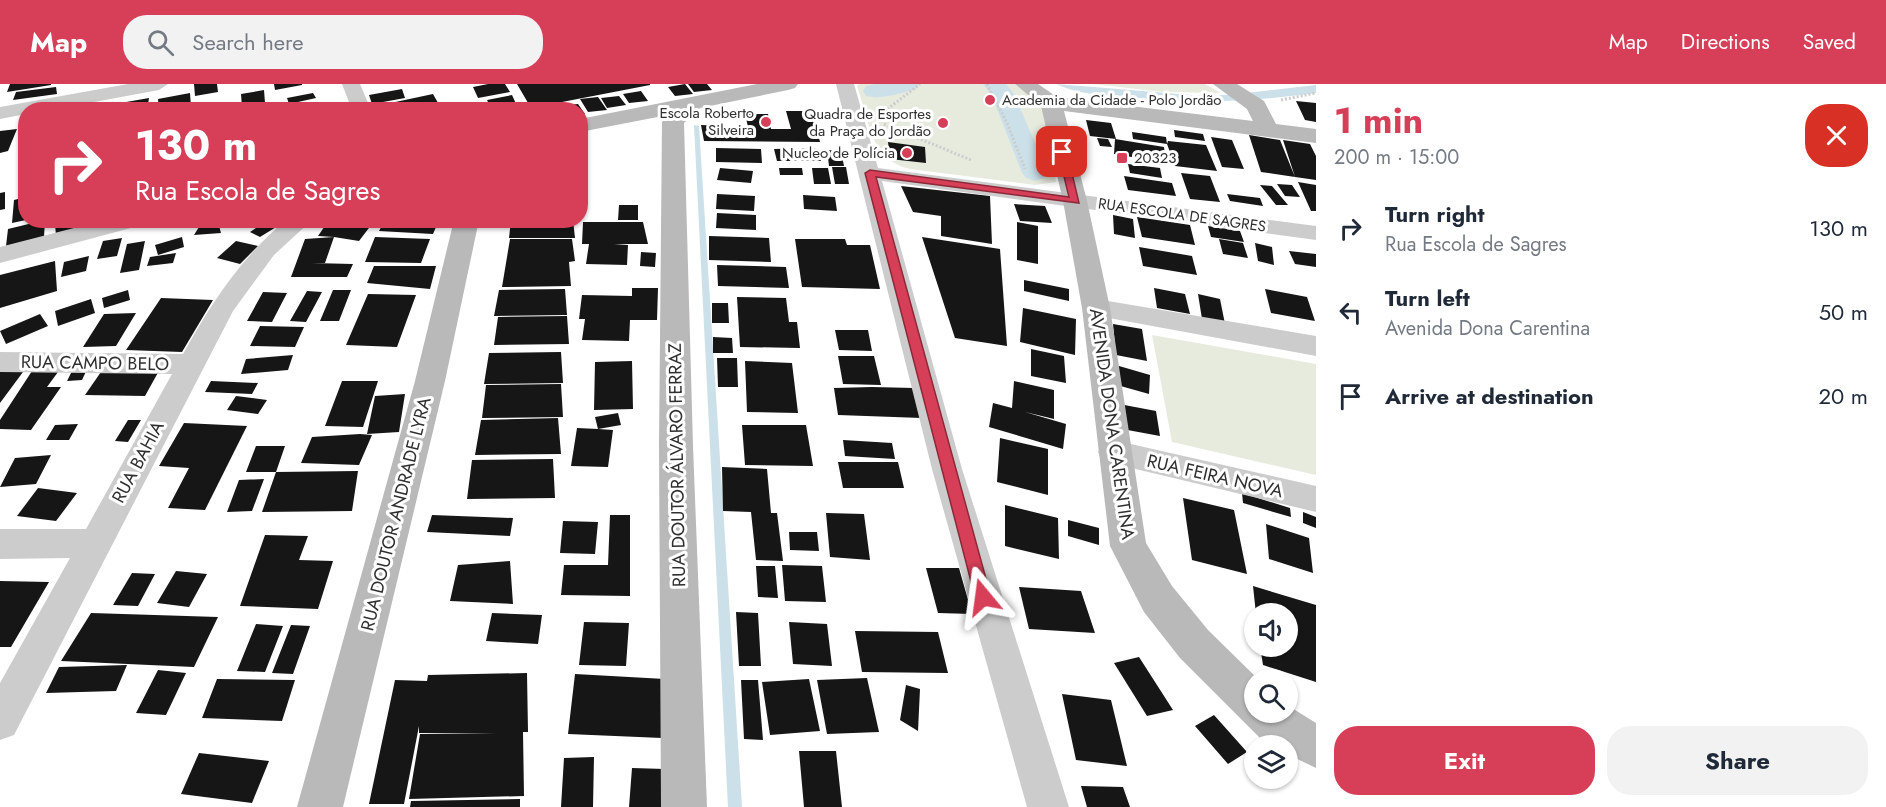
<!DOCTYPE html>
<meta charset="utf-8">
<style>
:root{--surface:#fff;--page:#f2f2f3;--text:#1f2937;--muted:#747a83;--accent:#d73f58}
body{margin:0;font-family:Jost,sans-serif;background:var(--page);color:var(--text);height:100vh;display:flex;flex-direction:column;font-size:22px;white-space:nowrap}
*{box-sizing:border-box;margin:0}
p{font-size:20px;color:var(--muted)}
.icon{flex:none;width:33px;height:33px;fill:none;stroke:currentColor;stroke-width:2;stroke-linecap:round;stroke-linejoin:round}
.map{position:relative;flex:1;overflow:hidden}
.details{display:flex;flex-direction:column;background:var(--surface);width:570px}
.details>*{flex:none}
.hud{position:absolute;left:18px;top:18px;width:570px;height:126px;border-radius:24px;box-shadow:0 2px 4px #0004;background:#d73f58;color:#fff;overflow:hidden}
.controls{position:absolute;left:1244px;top:519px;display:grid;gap:12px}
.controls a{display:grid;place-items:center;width:54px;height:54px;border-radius:50%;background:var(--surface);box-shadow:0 2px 4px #0004;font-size:30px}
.pin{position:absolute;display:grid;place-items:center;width:51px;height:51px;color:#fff;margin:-26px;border-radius:12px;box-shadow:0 3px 9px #0006}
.me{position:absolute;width:66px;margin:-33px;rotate:344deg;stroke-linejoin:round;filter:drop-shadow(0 0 4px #0008)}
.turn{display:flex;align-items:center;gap:21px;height:126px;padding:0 18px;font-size:27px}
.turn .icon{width:78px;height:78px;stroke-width:2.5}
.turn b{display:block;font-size:42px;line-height:51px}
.round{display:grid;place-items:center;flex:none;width:63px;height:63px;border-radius:24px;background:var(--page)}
.headline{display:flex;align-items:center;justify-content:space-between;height:102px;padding:0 18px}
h1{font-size:36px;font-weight:700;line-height:45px;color:var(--accent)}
.button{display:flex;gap:12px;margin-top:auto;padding:12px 18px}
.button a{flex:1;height:69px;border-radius:24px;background:var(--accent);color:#fff;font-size:24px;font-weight:700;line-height:69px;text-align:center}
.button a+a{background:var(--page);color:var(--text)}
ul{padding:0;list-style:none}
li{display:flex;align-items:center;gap:18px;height:84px;padding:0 18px}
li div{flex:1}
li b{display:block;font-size:22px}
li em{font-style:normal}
header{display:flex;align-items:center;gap:36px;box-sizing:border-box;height:84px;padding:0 30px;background:var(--accent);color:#fff}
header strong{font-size:28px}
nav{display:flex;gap:33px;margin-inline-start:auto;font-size:21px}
.search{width:420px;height:54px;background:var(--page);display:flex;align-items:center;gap:15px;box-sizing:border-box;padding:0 21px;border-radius:24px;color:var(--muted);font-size:22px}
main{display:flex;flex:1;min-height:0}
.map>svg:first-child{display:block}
.green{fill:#e6ebde}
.water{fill:#cbe0e9}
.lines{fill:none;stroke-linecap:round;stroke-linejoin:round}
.stream{fill:#cbe0e9;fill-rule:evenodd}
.canal{fill:#cbe0e9;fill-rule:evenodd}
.building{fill:#161616}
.path{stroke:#ccc;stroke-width:3;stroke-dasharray:2 2;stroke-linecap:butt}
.street{fill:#ccc;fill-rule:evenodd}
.secondary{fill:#b9b9b9;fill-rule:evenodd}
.route{fill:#d73f58;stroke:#8c2939;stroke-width:1.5}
.poi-dot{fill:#d73f58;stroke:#fff;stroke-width:2}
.labels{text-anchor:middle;stroke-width:6;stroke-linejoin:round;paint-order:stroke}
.far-poi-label{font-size:15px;fill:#2f2f2f;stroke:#fff;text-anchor:end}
.far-street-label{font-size:15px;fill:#2f2f2f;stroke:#fff}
.street-label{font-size:18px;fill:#2f2f2f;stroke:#fff}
</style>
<header>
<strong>Map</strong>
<div class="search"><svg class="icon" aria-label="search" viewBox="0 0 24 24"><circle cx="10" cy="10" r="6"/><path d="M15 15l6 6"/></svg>Search here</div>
<nav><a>Map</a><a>Directions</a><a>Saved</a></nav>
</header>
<main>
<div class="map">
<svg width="1316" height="723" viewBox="0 0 1316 723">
<rect width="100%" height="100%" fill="#fff"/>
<path class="green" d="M859 0H1015L1041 21 1047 32 1056 98 1035 101 910 85C870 76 869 37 857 2Z
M1094 0H1205L1221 9 1162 8Z
M1152 251 1316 280V391L1172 358Z"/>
<path class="water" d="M1056 0 1192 11H1228L1316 1V9C1249 18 1190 20 1123 13 1100 11 1077 10 1056 0Z"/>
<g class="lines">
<path class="stream" d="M694 41 699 42 742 723H728Z"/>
<path class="canal" d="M875 0H919L916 5C901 9 881 16 866 12L863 7 866 2Z
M983 0H1006L1014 10 1048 89 1044 94 1035 97 1026 94 1022 89 992 12Z"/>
</g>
<path class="building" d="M10 0H51V1L7 8Z
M194 0H217L218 8 195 12Z
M274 0H302V1L275 6Z
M488 0H505L510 8 478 14 473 3Z
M517 0H650V1L531 24Z
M685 0 693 10 675 12 668 3Z
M688 0H707L712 6 694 8Z
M56 3 57 10 13 16 16 8Z
M402 5 405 14 372 20 369 11Z
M264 6 265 19 242 23 241 10Z
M641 7 648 17 629 19 623 10Z
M190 9 191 23 159 26 158 15Z
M313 9 316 14 289 20 287 14Z
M433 10 442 26H389L386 20Z
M512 11 517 22 492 26 487 16Z
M619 12 626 21 607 24 601 14Z
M598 13 607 26 588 28 580 15Z
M149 14 147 26H113L115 20Z
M1296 17 1316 19V38L1305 36Z
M315 18 318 26H290L289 23Z
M578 20 585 30 580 31V26H562L560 22Z
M786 27H812L820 58 704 57 701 41 748 43 745 30H768L771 45H791Z
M1086 36 1111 39 1116 55 1090 52Z
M17 45 8 67 0 69V47Z
M1174 46 1203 50 1205 57 1175 53Z
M1132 48 1166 53 1167 60 1168 57 1206 61 1217 87 1175 82 1167 60 1133 55Z
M1249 51 1280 56 1295 93 1283 56 1310 60 1316 72V96L1295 93 1261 88Z
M1211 53 1232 56 1244 85 1222 83Z
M1097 54 1108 55 1112 63 1100 62Z
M1115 55 1164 63 1166 79 1114 70Z
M888 58 925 63 926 79 890 75Z
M716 64 761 65 762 79 716 78Z
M817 64 821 77H777L774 65Z
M827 66 841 67 844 82H829Z
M580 68H588L587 107 580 108Z
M1128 80 1160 84 1162 94 1130 89Z
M832 83H846L849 100H835Z
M720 84 753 87 751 99 717 96Z
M779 84H802L803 91H780Z
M812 84H828L831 100H814Z
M1181 89 1210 92 1220 118 1190 115Z
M1124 92 1172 99 1176 112 1128 106Z
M1298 98 1316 101V127H1311Z
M1277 100 1292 101 1300 113 1285 112Z
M1260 101 1272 102 1288 121H1276Z
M901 102 990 112 992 160 941 152V132L913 128Z
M5 108V125L0 126V109Z
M717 110 755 112 754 127 716 125Z
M1227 110 1260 114 1263 122 1230 117Z
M803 111 835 113 837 127 804 125Z
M26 113V136L12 139 14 116Z
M1014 120 1045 122 1052 139 1020 137Z
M619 121H638V136H618Z
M717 129 756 131V146L716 144Z
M1113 131 1133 135 1135 154 1114 150Z
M1137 133 1190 141 1195 161 1142 153Z
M45 136 44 153 6 162 8 145Z
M69 136H103L56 152 55 140Z
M268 136 281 140 260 153 250 148Z
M329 136H375L359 157 334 153 325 179H312L353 180 347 193H291L305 155 334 153 318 152Z
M385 136H439L433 150 379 147Z
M511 136H573L575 154H509Z
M218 138 221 149 194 151 199 143Z
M583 138H643L648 160H614L628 161 627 181 586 180 589 160H582Z
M1017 138 1038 142V180L1017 176Z
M1208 142 1240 147 1244 158 1211 153Z
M709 152 769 154 771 178 709 176Z
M182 153 184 163 158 171 155 161Z
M375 153 430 155 421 179 365 178Z
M922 153 1000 165 1007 262 955 254Z
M122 154 117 172 97 175 103 157Z
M510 155H572L575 177 569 178 571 202 502 203Z
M795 155H845L847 161H870L880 205 802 203Z
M1219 155 1243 159 1248 174 1223 170Z
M145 157 139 186 120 189 127 160Z
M236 157 258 162 240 180 217 174Z
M1255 159 1272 163 1274 181 1258 177Z
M1139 163 1192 172 1197 191 1143 182Z
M1289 167 1316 170V183L1295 180Z
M641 168 656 169 655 183 640 182Z
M176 169 173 179 147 182 150 173Z
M89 172 86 187 61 193 64 178Z
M55 177 57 207 0 224V191Z
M717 181 786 183 789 204 718 202Z
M374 182H436L430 205 367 199Z
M1024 196 1069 205V217L1024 207Z
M632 204H658L657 236H630L629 257 582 256 585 235H579L582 211 632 212Z
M1154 204 1185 210 1190 230 1157 224Z
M565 205 567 231 494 232 499 206Z
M1265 205 1307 213 1315 237 1271 229Z
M128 206 130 216 104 224 102 214Z
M333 206H351L339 237H320Z
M307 207 322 208 306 238 290 237Z
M263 208 287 209 272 238 247 237Z
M368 210 416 211 397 263 346 261Z
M1198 210 1220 215 1225 240 1202 235Z
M737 213 786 214 789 238H797L800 264 740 263Z
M161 214 213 216 182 268 126 266Z
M91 215 95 229 58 242 55 227Z
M712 219H728L729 239H712Z
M1023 224 1076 235 1075 271 1020 258Z
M136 229 116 262 83 263 104 230Z
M40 230 48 242 6 260 0 247Z
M567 232 569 260 494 261 498 233Z
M1113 240 1142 245 1147 277 1116 271Z
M260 242 304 243 295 263 250 262Z
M835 246H868L872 267 839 266Z
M713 253 732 254 733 269H713Z
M1031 265 1064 272 1066 299 1031 292Z
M561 268 563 299 484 300 489 269Z
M293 271 288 286 241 290 246 275Z
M838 272H874L881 301 843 300Z
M717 274H737L738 303H718Z
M632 277 633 325 594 326 595 278Z
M745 277 792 279 798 329 747 328Z
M89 281 82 296 67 297 74 283Z
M1119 282 1150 291 1149 310 1117 301Z
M103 285H160L145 312 85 311Z
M0 287 23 288 0 319Z
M32 287 58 288 47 303H61L31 346 0 345V336Z
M211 297 258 299 252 310 205 308Z
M342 297H378L363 343 325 342Z
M1014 297 1054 306V335L1025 328 1066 340 1063 365 989 343 993 319 1012 324Z
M561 300 563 333 482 334 486 301Z
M872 303 914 304 922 334 838 331 834 304Z
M405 310 399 348 367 350 375 312Z
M236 312 267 316 258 330 227 326Z
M1119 320 1156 327 1160 352 1122 345Z
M618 329 621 341 598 345 613 346 608 383 571 382 577 344 598 345 595 333Z
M558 334 561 370 475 371 481 336Z
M128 336H141L128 358 115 357Z
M184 339 247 342 205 426 168 424 189 384 159 382Z
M78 340 69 356H46L55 341Z
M742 341H806L813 382 745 381Z
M360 350 372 351 359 381 301 379 312 353Z
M1000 354 1048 365V411L997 398Z
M843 356 892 359 895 375 845 372Z
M256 362H285L276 388H246Z
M51 371 36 400 0 403 15 374Z
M553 375 555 414 467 415 472 376Z
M838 378H898L904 404H843Z
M722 383 767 385 771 429H777L783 477 756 476 751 428 723 427Z
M358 387 352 427 262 428 276 388Z
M264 395 252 427 227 428 239 396Z
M38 404 77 409 56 437 17 432Z
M1242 409 1290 424 1291 433 1243 419Z
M1183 414 1234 426 1247 490 1192 476Z
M1005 421 1058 434 1059 475 1005 462Z
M1303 428 1316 433V444L1303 439Z
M826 429 864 430 870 476 830 473Z
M432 431 513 434 510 452 427 448Z
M610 431H630V512L561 511 564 481H608Z
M1068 436 1099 444V461L1068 452Z
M563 437 598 438 595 470 560 469Z
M1266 440 1309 454 1313 489 1269 475Z
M789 448H817L819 467 790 466Z
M265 451 308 452 299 476 333 477 318 525 240 522Z
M510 477 513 520 450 517 458 481Z
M782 481 822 482 826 518 785 517Z
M756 482H775L778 514 758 513Z
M926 484H959L972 530 938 529Z
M176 487 207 490 189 523 157 519Z
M132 489 155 490 138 522 113 521Z
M0 497 49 498 11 563H0Z
M1253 502 1316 521V598L1263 581 1260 562H1287V530H1256Z
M1019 503 1081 507 1095 549 1029 545Z
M736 528 758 529 761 582H739Z
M91 529 218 533 194 583 61 577Z
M492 529 542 531 538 560 486 557Z
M584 538 629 539 626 582 579 581Z
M789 538 827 540 832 582 793 580Z
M256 540 283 542 265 588 237 587Z
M291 541 310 542 293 590 272 589Z
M855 547 938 548 948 589 862 588Z
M1139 573 1173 626 1147 632 1114 579Z
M127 581 116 607 46 609 59 583Z
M158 586 186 589 166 631 136 629Z
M527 589 528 648H523L524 712 409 715 420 650 497 649H419V642L404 720H369L395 596 427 597 428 591Z
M575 590 665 595 662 654 568 650Z
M867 594 879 648 827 650 817 596Z
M217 595 295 596 282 637 202 634Z
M809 595 820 647 770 651 762 598Z
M741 596H758L763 656 744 655Z
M906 601 920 605 918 647 900 636Z
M1062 610 1111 616 1127 682 1076 676Z
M1214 631 1247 668 1228 680 1195 642Z
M799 667H836L842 723H804Z
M199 669 269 677 252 719 181 710Z
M594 673 593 723H561L564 674Z
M632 684 665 685 664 723H629Z
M1081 702 1123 703 1130 723H1087Z
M520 715V723H410L411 717Z"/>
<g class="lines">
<path class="path" d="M987 0 1007 39 1025 85
M1281 16 1316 9
M881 30 920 0
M884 40 971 76"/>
<path class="street" d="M128 0H168L159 6 51 26H26V30L0 35V23Z
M342 0H360L371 26H352Z
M836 0H854L878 84 1316 142V156L882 97 962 385 1069 723H1027L932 385Z
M105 136H145L142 141 0 179V163Z
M286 136H312L274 171 233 227 14 651 0 656V599L70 474 0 475V445H86L172 290 0 288V268L183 270C212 218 240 175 286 136Z
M1096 215 1316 252V272L1087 230 1083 224 1087 218Z
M1113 356 1316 402V428L1102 377 1098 368 1102 359Z"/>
<path class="secondary" d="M757 0H798L795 4 788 6 700 24 684 39 693 362 707 723H661L659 362 662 38 668 31 580 48V35Z
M1015 0H1038L1057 13 1253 37 1247 25 1213 0H1237L1264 17 1276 40 1316 45V59L1064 27 1087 117 1110 224 1146 459 1172 502 1208 546 1259 596H1254V628H1287V621L1316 639V684L1287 670V662H1271L1263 657 1180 574 1144 528 1110 462 1082 224 1063 117 1041 22Z
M454 136H479L445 297 343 723H297L415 297Z"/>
</g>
<path class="route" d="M1062 65 1067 68 1079 119 876 93 991 513 989 518 983 520 977 518 975 513 865 89 870 86 1069 113 1058 68Z"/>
<g class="poi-dot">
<circle cx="990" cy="16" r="6"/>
<circle cx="766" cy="38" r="6"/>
<circle cx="943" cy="39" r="6"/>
<circle cx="907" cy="69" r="6"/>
<rect x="1116" y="68" width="12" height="12" rx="3"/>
</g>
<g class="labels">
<g class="far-poi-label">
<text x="1002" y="21" text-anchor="start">Academia da Cidade - Polo Jordão</text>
<text x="754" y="34">Escola Roberto<tspan x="754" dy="17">Silveira</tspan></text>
<text x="931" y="35">Quadra de Esportes<tspan x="931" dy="17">da Praça do Jordão</tspan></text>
<text x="895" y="74">Nucleo de Polícia</text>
<text x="1134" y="79" text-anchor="start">20323</text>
</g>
<g class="far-street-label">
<text transform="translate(1182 131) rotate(8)" y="5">RUA ESCOLA DE SAGRES</text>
</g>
<g class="street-label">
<text transform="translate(95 279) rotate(1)" y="6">RUA CAMPO BELO</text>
<text transform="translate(1112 340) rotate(82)" y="6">AVENIDA DONA CARENTINA</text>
<text transform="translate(138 378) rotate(-62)" y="6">RUA BAHIA</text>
<text transform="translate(677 381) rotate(-91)" y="6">RUA DOUTOR ÁLVARO FERRAZ</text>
<text transform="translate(1215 392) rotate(13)" y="6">RUA FEIRA NOVA</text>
<text transform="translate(396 430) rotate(-76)" y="6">RUA DOUTOR ANDRADE LYRA</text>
</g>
</g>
</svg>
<div class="controls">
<a><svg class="icon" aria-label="sound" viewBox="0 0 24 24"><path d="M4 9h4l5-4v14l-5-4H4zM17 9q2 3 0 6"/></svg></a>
<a><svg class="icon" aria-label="search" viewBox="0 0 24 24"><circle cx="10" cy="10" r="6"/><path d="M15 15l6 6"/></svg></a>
<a><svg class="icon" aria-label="layers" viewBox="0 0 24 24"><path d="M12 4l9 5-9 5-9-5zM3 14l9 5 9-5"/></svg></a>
</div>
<div class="pin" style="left:1062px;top:68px;background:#d93025"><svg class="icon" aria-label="arrive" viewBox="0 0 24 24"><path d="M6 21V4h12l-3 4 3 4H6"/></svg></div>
<svg class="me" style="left:983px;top:513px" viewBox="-20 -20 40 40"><path d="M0-17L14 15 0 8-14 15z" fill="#d73f58" stroke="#fff" stroke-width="4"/></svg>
<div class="hud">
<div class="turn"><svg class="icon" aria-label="right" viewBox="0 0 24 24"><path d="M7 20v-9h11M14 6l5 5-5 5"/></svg><div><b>130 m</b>Rua Escola de Sagres</div></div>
</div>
</div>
<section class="details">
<div class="headline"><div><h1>1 min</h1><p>200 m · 15:00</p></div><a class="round" style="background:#d93025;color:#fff"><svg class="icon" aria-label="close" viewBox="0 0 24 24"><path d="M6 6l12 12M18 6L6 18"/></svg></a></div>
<ul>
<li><svg class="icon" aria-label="right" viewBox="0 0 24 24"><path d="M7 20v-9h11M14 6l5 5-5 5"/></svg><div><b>Turn right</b><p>Rua Escola de Sagres</p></div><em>130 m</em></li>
<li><svg class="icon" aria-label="left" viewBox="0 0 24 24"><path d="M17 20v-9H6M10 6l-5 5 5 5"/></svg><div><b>Turn left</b><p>Avenida Dona Carentina</p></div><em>50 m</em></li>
<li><svg class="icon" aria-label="arrive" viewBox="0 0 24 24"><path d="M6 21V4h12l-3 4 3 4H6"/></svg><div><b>Arrive at destination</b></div><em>20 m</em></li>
</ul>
<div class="button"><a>Exit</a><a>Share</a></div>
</section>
</main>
